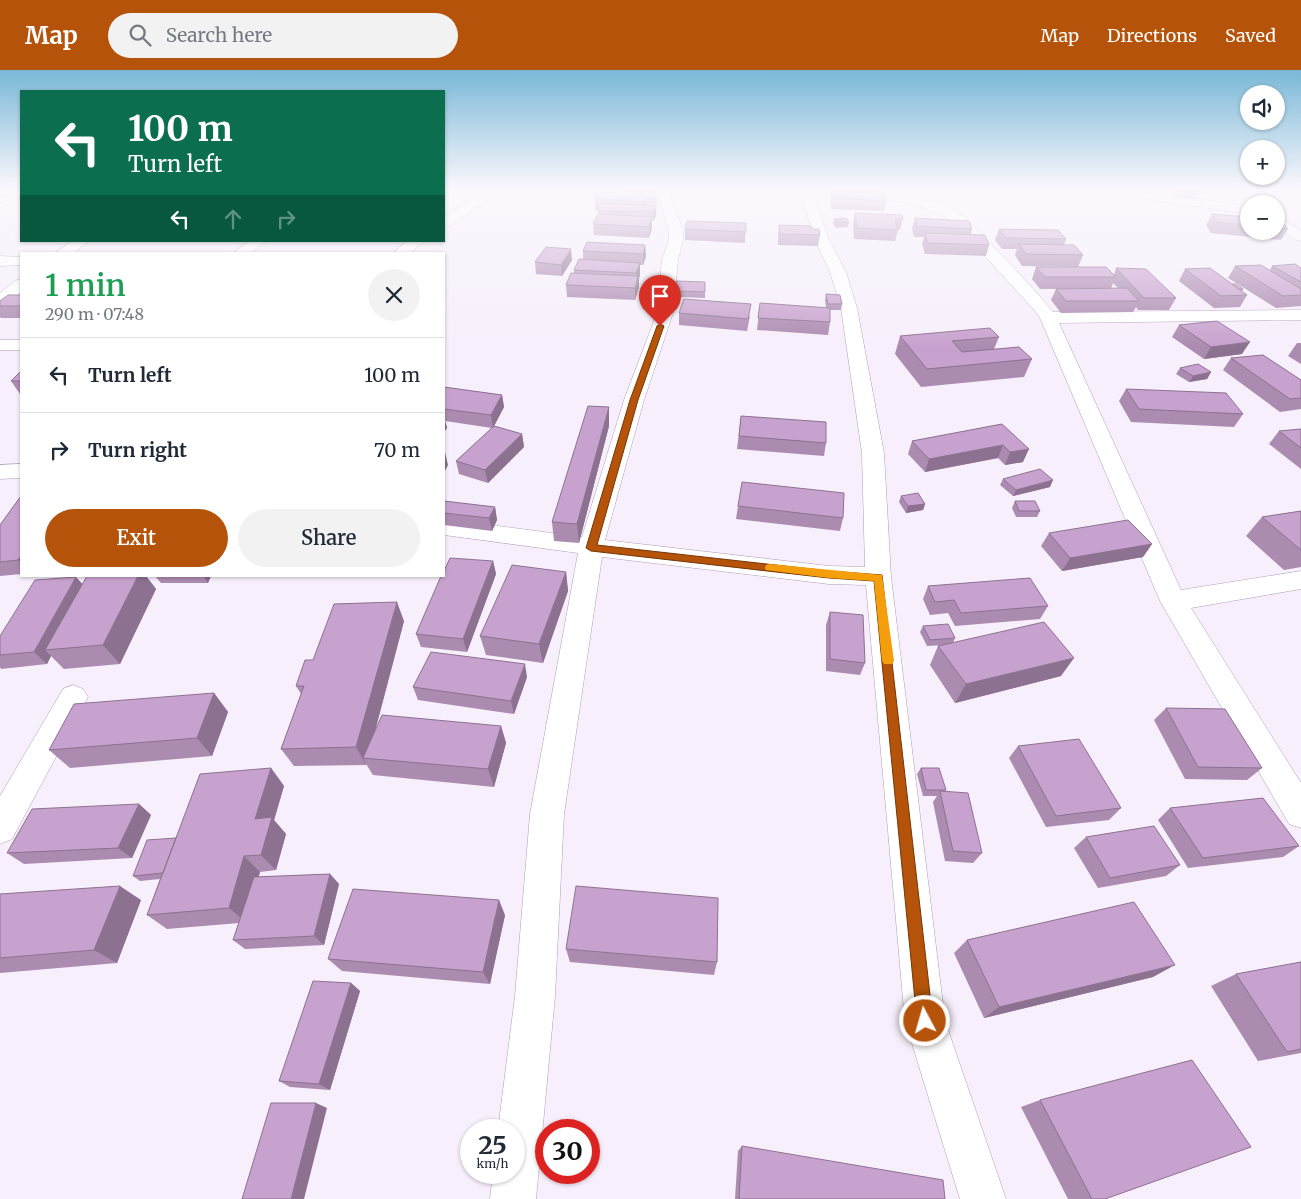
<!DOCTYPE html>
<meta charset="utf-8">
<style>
:root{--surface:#fff;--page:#f2f2f3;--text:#1f2937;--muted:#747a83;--line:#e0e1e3;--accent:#b45309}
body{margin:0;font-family:Merriweather,serif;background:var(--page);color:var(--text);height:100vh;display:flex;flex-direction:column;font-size:19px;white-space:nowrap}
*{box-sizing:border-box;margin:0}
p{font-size:16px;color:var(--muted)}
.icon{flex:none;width:28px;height:28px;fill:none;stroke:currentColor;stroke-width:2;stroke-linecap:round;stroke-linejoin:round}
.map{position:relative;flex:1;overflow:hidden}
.sheet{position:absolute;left:20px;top:182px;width:425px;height:325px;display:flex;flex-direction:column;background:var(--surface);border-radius:0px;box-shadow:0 1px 4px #0004}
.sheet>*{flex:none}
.top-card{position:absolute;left:20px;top:20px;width:425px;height:152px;border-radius:0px;box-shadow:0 1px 4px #0004;background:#0b6e4f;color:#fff;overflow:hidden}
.controls{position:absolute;left:1240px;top:15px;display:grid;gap:10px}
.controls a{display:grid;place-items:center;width:45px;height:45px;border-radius:50%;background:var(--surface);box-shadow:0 1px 4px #0004;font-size:25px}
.speed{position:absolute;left:460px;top:1049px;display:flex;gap:10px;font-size:25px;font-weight:700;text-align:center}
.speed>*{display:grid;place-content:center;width:65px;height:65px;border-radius:50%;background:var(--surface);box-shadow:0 1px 4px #0004;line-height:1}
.speed small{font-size:12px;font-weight:400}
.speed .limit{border:8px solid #d22;background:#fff;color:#111}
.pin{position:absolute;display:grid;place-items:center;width:42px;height:42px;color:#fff;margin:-51px -21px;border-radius:50% 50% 50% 0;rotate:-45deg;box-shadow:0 0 5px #0007}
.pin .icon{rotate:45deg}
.me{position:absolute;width:55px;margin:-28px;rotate:354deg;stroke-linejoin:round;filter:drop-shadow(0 0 4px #0008)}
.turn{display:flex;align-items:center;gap:18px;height:105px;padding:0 25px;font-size:22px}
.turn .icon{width:65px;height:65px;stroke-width:2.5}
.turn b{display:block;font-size:35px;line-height:42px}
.lanes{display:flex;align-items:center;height:48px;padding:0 25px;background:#0003;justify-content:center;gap:25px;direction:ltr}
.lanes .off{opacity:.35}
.round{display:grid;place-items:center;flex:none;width:52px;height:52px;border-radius:26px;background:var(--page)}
.summary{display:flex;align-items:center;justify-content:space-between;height:85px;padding:0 25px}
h1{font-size:30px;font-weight:600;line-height:38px;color:#1e9e55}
.action{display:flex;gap:10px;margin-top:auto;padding:10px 25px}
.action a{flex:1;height:58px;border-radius:30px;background:var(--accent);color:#fff;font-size:20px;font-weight:600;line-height:58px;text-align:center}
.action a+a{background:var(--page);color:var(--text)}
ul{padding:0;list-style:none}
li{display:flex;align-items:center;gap:15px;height:75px;padding:0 25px;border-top:1px solid var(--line)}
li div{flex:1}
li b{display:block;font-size:19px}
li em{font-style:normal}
header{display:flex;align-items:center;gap:30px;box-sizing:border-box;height:70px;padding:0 25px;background:var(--accent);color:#fff}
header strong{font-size:24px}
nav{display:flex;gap:28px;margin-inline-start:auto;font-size:18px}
.search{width:350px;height:45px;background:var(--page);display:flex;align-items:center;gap:12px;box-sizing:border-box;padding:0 18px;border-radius:28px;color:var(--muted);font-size:19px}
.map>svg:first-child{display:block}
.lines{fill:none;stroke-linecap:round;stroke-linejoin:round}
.minor-casing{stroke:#b09db9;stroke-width:1}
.minor{fill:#fff;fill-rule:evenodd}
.wall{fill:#ac8bb1;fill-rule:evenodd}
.shaded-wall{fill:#8c7190}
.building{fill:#c8a2ce;stroke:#8c7190}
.route{fill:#b45309;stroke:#753606}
.slow{fill:#f59e0b}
</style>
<header>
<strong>Map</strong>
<div class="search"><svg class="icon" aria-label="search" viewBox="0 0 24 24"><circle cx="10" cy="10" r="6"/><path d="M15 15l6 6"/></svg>Search here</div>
<nav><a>Map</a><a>Directions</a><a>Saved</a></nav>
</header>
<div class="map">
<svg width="1301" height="1129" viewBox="0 0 1301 1129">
<rect width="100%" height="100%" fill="#f7effb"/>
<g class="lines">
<defs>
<path id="minor" d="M489 119H505L449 156 444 157V147Z
M656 119H668L683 161V170L678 190 673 243 644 330 605 470 829 496 865 497 862 383 841 238 830 202 814 168 800 119H812L828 168 846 202 857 238 884 383 891 507 945 951 1006 1129H960L905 951 866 515 829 514 602 487 564 744 555 926 536 1129H490L493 1102H514V1060H498L515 926 530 744 578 483 444 465V449L582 467 624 330 657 243 662 190 669 170V161Z
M823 119C860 114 921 121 954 140 967 148 977 161 988 171 1010 194 1033 217 1053 242L1301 240V250L1059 253 1181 520 1301 501V519L1191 538 1301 713V758L1289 754 1160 531 1040 248 1035 241 962 161 943 145 906 132 829 123Z
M1098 119H1127L1249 136V144L1104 123Z
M21 121V130L0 138V129Z
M1276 146 1301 161V171L1296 170 1276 156Z
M72 171H89L72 184H54Z
M249 171H266L249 184H232Z
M407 171H424L409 184H392Z
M0 186 21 187V195L0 196Z
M21 209V222L6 234 0 236V223L15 211Z
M0 270H21V280H0Z
M21 394V408L0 409V395Z
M73 615 83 619 88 627 12 769 0 774V726L63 619Z"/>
</defs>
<use href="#minor" class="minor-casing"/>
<use href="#minor" class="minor"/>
</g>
<path class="wall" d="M1171 119H1196L1198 124 1195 129 1174 127Z
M832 120 886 131 884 141 831 139 830 130Z
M594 123 657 129 656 146 652 151V158L649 168 594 165 593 154 598 144V141H595Z
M855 143 903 149 900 160H898L895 171 854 169 853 153Z
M1212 144 1249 147V161H1276V150L1288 159 1281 170 1211 163 1206 155Z
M915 148 972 159 971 165 989 175 986 186 925 184 922 174 924 167H914L912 159Z
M834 149 849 152 848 157 836 158 833 154Z
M746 153 745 173 685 170V159Z
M779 155 812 159 820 165 818 176 778 175V165Z
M999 159 1066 169 1064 175 1083 185 1078 197 1022 196 1015 185 1017 179H1002L995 170Z
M645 175 646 186 643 195H640V204L639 209V217L635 230 567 227 566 215 574 203V200L583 190V181Z
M572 190 562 206 536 204 535 192Z
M1235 196 1270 200 1272 196 1301 198V236L1276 238 1228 208Z
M1036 197 1114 205 1116 198 1176 228 1169 240H1138L1136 237 1133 242 1061 243 1051 230 1056 219H1040L1032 209ZM1113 213 1119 219H1111Z
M1185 199 1232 214 1243 219 1242 221 1247 225 1240 237 1214 238 1179 211Z
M705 212V228L675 227V221Z
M826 224 842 234 841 240H830V252L828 265 757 260 760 233 826 238 825 230Z
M21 225V248H1L0 247V231Z
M679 243 750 246 747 261 679 255Z
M1179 255 1242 284 1204 289 1172 267Z
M900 266 999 267 994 279 1032 289 1024 307 921 317 895 284Z
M1297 273H1301V294L1288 286Z
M1231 288 1301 310V339L1280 342 1223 300Z
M1180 298 1211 302 1207 309 1189 312 1176 304Z
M21 301V323L20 324 11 311Z
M444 317 502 325 504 337 494 356 522 364 524 377 488 413 459 404 456 391 492 358 445 351 447 358 444 362Z
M1126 319 1243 344 1234 357 1131 352 1119 331Z
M741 346 826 373 824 386 737 379Z
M1002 354 1023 392 1005 395 998 388 925 402 908 384 912 371Z
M609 356 579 473 554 471 552 452Z
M1301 359V399L1269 374 1279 361Z
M1003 409 1050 417 1013 426 1000 415Z
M21 426V504L0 506V455Z
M901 426 925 434 923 440 906 443 899 432Z
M444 431 495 437 497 450 492 461 444 455Z
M1015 431 1040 441 1037 447H1016L1012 438Z
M738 436 843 448 840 461 736 449Z
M1301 441V497L1284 500 1246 466 1262 447Z
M1049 463 1152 474 1143 487 1062 501 1041 476Z
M493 491 496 504 467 582 421 577 416 564Z
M566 502 568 521 543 593 486 585 480 566Z
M87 506H146L156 519 120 594 64 599 51 586 47 594 1 599 0 597V566L83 514Z
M155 506H211L208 513H161Z
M928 516 1048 536 1040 549 955 556 948 543 930 545 923 529Z
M830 542 865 593 860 605 826 601V555Z
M404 551 375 660 501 656 506 673 494 717 373 705 366 694V695L294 696 281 679 301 624 296 616 313 590Z
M923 556 955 568 953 573 1061 606 955 633 930 595 938 576 945 575 927 576 920 562Z
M527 607 514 644 418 630 413 617Z
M214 623 228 642 212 686 70 698 49 680Z
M1166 638 1262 698 1247 710 1185 709 1154 650Z
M1018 676 1121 738 1109 750 1046 757 1009 688Z
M271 698 284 716 274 750 286 764 276 800 260 802 258 807 330 804 339 814 324 875 245 879 233 870 239 853 167 859 147 845 160 809 140 811 133 806 176 768Z
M921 698 946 720 945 721 982 783 973 793 945 791 933 732 937 726H923L917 704Z
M139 734 151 745 132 788 24 794 7 783Z
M1170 738 1299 776 1283 787 1188 798 1158 750Z
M1086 767 1180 795 1166 806 1098 818 1074 778Z
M0 824 141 830 117 893 0 903Z
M505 845 490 914 342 901 328 889Z
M967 870 1153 907 984 948 954 883Z
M566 879 717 892 714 905 570 892Z
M1301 892V983L1258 991 1211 916 1236 904Z
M351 913 360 921 330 1020 290 1017 279 1011Z
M1040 1030 1105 1129H1068L1021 1037Z
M742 1076 945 1129H735L738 1081Z"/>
<path class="shaded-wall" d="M647 129V139L641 141V132Z
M656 136V146L653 151V141Z
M652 147V158L649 168V157Z
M645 175 646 186 643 195V184Z
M571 179 572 190 562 206 561 195Z
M640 193V204L639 209V217L635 230V218L637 213 636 203Z
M1250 272 1242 284 1204 289 1211 277Z
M1211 302 1207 309 1189 312 1193 306Z
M502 325 504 337 493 358 491 345Z
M609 337V356L579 473 577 454Z
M445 351 447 358 444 362V354Z
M522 364 524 377 488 413 485 400Z
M1003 375 998 388 925 402 929 389Z
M1029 379 1023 392 1005 395 1010 382Z
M445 382 448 395 444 403V385Z
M1053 410 1050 417 1013 426 1016 420Z
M925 434 923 440 906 443 908 436Z
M495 437 497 450 492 461 489 448Z
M1152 474 1143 487 1062 501 1070 488Z
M21 486V494L18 490Z
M493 491 496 504 467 582 463 569Z
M566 502 568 521 543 593 539 574Z
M138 506H146L156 519 120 594 103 575Z
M203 506H211L208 513Z
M76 507 88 520 45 580 51 586 47 594 34 582Z
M397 532 404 551 368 688H363L366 694V695L356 677Z
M1074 588 1061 606 955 633 966 614Z
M525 594 527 607 514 644 511 631Z
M214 623 228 642 212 686 197 668Z
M501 656 506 673 494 717 488 699Z
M271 698 284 716 274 750 286 764 276 800 261 785 255 749Z
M139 734 151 745 132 788 118 778Z
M244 786 260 802 246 852 229 838Z
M330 804 339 814 324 875 314 866Z
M120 816 141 830 117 893 94 880Z
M499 830 505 845 490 914 483 902Z
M1175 895 1153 907 984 948 999 937Z
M351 913 360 921 330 1020 319 1014Z
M316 1033 327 1038 304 1129H291Z"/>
<path class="building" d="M1176 119H1196L1198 124 1177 121Z
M832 120 885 122 886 131 833 128Z
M653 121 657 129H647L641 132H627L629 130H595L594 123Z
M597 133 656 136 653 141H600Z
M855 143 902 145 903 149H895L898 160 857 158Z
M598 144 652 147 649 157 593 154Z
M1212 144 1249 147V155L1217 152Z
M846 148 849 152H837L834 149Z
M915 148 969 151 972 159 917 156Z
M1276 150H1281L1288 159 1276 158Z
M687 151 746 153V162L685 159Z
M779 155 811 156 812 159H819L820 165 780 164Z
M999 159 1058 160 1066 169 1006 168Z
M925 163 985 165 989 175 928 173Z
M587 172 645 175 643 184 583 181Z
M1019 174 1074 175 1083 185 1026 184Z
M546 177 571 179 561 195 535 192Z
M579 189 640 193 636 203 574 200Z
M1295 194 1301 198V212L1272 196Z
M1261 195 1301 219V225L1283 226 1235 196Z
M1036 197H1106L1116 207H1045Z
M1116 198 1146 199 1176 228H1144Z
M1210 198 1247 225 1221 226 1185 199Z
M571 203 638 206 635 218 566 215Z
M676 211 705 212V222L675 221Z
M1232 214H1236L1243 219H1239Z
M1127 218 1139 231H1066L1056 219Z
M826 224 840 225 842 234H828Z
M8 225H21V236H0V231Z
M684 229 751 234 748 249 679 243Z
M760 233 830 238V252L758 248Z
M1217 251 1250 272 1211 277 1179 255Z
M990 258 999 267 952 271 962 282 1019 277 1032 289 927 299 900 266Z
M1263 285 1301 310V328L1290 329 1231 288Z
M1198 294 1211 302 1193 306 1180 298Z
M21 301V311H11Z
M444 317 502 325 491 345 444 339Z
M1126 319 1226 323 1243 344 1139 339Z
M588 336 609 337 577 454 552 452Z
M741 346 826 352V373L739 366Z
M1002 354 1029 379 1010 382 1003 375 929 389 912 371Z
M494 356 522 364 485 400 456 391Z
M1301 359V378L1279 361Z
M1040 399 1053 410 1016 420 1003 409Z
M742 412 844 423 843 448 738 436Z
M918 423 925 434 908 436 901 426Z
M21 426V486L18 490 0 492V455Z
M444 431 495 437 489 448 444 443Z
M1015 431H1035L1040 441H1019Z
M1301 441V480L1262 447Z
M1128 450 1152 474 1070 488 1049 463Z
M450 488 493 491 463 569 416 564 441 506H444V501Z
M512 495 566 502 539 574 480 566Z
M87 506H138L103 575 45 580Z
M76 507 34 582 0 585V566L35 510Z
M1030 508 1048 536 961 543 954 530 935 532 928 516Z
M397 532 356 677 281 679 304 616H296L305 590H313L334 534Z
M830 542 863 545 865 593 830 589Z
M1044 552 1074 588 966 614 938 576Z
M948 554 955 568 930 570 923 556Z
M431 582 525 594 511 631 413 617Z
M214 623 197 668 49 680 74 634Z
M1166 638 1225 639 1262 698 1198 697Z
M382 645 501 656 488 699 363 688Z
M1079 669 1121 738 1056 746 1018 676Z
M271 698 255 749 272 747 261 785 244 786 229 838 147 845 200 704Z
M921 698H939L946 720H926Z
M940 721 968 723 982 783 953 781Z
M1263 728 1299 776 1203 788 1170 738Z
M139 734 118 778 7 783 32 739Z
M1154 756 1180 795 1110 808 1086 767Z
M176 768 163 803 133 806 147 770Z
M330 804 314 866 233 870 254 807Z
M120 816 94 880 0 888V824Z
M576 816 718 828 717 892 566 879Z
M353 819 499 830 483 902 328 889Z
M1134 832 1175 895 999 937 967 870Z
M1301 892V979L1287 982 1236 904Z
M313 911 351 913 319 1014 279 1011Z
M1192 990 1251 1077 1105 1129H1092L1040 1030Z
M271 1033H316L291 1129H242Z
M742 1076 943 1110 945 1129H739Z"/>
<linearGradient id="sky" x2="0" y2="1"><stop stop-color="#79b8d7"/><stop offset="0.43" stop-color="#fbf8fd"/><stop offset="1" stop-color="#fbf8fd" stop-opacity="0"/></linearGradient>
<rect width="1301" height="277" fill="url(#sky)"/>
<path class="route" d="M660 254 664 256 638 330 597 475 829 501 882 505 933 951 931 957 925 959 919 957 917 951 874 511 829 508 591 481 586 478 630 330 657 256Z"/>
<path class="slow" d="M770 494 882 505 894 591 892 594H884L882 591 874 511 829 508 766 500 765 498 766 495Z"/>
</svg>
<div class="controls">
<a><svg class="icon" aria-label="sound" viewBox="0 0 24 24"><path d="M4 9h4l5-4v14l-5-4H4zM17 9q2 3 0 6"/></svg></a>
<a>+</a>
<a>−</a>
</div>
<div class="speed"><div>25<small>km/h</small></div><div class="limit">30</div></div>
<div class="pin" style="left:660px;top:256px;background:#d93025"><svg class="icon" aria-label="arrive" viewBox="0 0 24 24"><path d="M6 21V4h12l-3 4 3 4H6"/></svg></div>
<svg class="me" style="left:925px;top:951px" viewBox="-20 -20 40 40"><circle r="17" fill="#b45309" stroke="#fff" stroke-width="3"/><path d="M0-11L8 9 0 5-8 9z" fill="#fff"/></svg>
<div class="top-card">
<div class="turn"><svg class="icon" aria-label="left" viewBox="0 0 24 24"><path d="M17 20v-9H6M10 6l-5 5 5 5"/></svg><div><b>100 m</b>Turn left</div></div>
<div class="lanes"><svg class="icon" aria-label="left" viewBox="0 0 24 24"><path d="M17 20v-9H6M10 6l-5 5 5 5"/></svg><svg class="icon off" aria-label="ahead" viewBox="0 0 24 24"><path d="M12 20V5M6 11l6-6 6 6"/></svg><svg class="icon off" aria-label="right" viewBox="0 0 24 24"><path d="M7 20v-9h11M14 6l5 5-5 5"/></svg></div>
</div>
<section class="sheet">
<div class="summary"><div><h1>1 min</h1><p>290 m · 07:48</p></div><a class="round"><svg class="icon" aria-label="close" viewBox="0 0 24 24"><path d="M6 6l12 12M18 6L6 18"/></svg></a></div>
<ul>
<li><svg class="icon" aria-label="left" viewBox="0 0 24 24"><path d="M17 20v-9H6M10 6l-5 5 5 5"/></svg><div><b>Turn left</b></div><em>100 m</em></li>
<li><svg class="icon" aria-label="right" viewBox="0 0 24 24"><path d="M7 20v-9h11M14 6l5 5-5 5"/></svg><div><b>Turn right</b></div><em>70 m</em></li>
</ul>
<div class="action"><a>Exit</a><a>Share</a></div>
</section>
</div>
